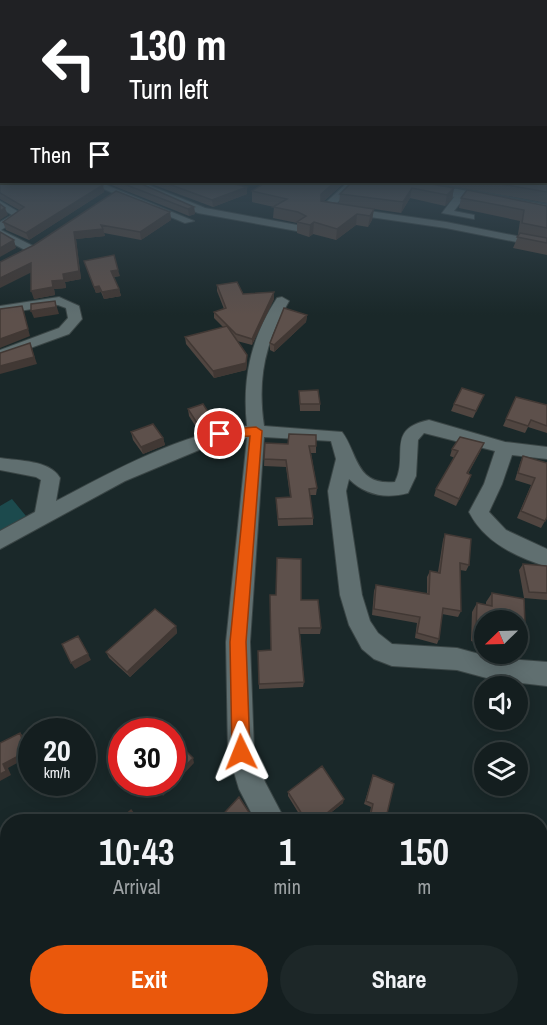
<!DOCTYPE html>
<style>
:root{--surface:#141e1f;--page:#1d2728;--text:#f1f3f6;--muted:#9da2a4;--line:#333c3d;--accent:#ea580c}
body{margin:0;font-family:"Archivo Narrow",sans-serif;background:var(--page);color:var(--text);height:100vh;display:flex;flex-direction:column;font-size:22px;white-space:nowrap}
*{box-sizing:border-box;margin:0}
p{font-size:20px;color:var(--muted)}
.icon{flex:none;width:33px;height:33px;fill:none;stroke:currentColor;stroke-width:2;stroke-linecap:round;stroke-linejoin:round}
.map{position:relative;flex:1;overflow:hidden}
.side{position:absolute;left:0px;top:814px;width:548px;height:212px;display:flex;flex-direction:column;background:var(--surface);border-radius:24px 24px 0 0;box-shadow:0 3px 15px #0003,0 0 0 2px var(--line)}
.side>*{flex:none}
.banner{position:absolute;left:0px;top:0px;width:548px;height:183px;box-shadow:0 3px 15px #0003,0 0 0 2px var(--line);background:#202124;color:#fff;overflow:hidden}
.needle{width:39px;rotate:247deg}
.buttons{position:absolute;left:474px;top:610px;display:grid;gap:12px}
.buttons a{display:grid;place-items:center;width:54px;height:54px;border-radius:50%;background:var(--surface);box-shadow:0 3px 15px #0003,0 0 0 2px var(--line);font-size:30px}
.speed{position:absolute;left:18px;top:718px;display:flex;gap:12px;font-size:30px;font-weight:700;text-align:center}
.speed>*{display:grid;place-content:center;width:78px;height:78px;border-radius:50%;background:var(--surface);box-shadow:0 3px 15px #0003,0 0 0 2px var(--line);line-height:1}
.speed small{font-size:15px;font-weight:400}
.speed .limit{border:9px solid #d22;background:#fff;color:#111}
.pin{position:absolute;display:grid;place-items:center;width:51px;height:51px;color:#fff;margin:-26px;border:3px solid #fff;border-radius:50%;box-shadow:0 2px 6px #0007}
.me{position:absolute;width:66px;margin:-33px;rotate:358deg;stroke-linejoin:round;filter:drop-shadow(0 0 4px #0008)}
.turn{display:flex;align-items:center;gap:21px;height:126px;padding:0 30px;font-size:27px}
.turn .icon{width:78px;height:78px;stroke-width:2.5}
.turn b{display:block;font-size:42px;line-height:51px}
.then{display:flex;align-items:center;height:57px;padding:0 30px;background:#0003;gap:12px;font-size:22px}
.eta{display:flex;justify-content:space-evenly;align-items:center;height:102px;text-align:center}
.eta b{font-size:36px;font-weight:800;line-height:42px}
.cta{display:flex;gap:12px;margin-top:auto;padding:12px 30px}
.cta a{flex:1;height:69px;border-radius:36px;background:var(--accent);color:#fff;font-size:24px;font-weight:800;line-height:69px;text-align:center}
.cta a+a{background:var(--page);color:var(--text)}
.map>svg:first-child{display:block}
.green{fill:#1c4a4d}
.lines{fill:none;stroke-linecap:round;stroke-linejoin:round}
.street-casing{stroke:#3a4545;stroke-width:2}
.secondary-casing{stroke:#3a4545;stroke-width:4}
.street{fill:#606f70;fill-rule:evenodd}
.secondary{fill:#606f70;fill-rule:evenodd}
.wall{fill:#504540}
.shaded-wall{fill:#413834}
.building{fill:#5d504b;stroke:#413834;stroke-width:1.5}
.route{fill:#ea580c;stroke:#983908;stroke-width:1.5}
</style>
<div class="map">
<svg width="547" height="1025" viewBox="0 0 547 1025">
<rect width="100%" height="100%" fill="#1a2829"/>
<path class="green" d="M12 499 26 516 0 531V506Z"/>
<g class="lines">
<defs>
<path id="street" d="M87 182H99L194 221 185 223Z
M129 182H141L205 208 297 225 303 228 297 231 198 213Z
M348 182H358L334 206 446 222 547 242V248L446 228 322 210V206Z
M458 192 467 194 454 211 474 215V219L442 213Z
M0 201 24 215 1 230 35 247V251H27L0 237V222L12 215 0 208Z
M59 297 79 306 82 319 69 334 0 359V350L59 328 68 318 66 308 58 305 0 314V306Z
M282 297 289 301C265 342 257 379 264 426L342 432C358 453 355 486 395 482 409 455 385 429 429 420L505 442 547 447V459L512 455 502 484 489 512 506 530 547 549V567C515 556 485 543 469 512L484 484 495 451 424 433 418 440 416 476 408 493C386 499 365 495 349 479L346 491 362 595 370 621 378 633 392 644 457 648 494 658 547 662V686L494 680 457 670 392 666 374 659 362 649 349 625 340 595 328 491 336 459 331 441 264 437 250 642 254 752 265 782 286 822H256L239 789 228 752 226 642 247 438 223 440 125 481 0 549V531L35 512 41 480 36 477 0 470V458C19 461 50 460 60 478L56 501C111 472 185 431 247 426 242 378 251 338 277 298Z
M547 929V965L540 968V932Z
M422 1018H458L460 1025H425Z"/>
<path id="secondary" d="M391 182H418L547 205V215L398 186Z"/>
</defs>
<use href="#street" class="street-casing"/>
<use href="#secondary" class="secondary-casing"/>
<use href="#street" class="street"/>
<use href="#secondary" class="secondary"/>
</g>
<path class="wall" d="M547 171V203L428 182H546Z
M0 172 103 185 104 192 29 240 6 230 3 222 19 210 0 199Z
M104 182H137L194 207 195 214 189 216Z
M146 182H225L247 194 213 207Z
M266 182H345L324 201 339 203 340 194 352 182 454 188 452 199 445 206 410 198 401 213 374 209 372 220 368 227 356 225 336 240 313 234 309 237 297 233V223L273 218 274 207 252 202V191Z
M116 191 170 212 171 220 141 240 104 233 105 236 76 239 81 279 65 282 66 288 54 289 55 295 34 299 31 273 34 245Z
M461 198 547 206V255L513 248 519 234H518L520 221 459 208Z
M84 261 120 276 114 277 119 289 121 296 104 299 101 292 96 293Z
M217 285 243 294 274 299 252 345 237 341 247 355V362L246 370 214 378 186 344 185 337 223 327 214 318V312L224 309 217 291Z
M307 315 306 322 274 352 270 350V343Z
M299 391 320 404V411H300Z
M484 395 473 418 451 411 454 404Z
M516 397 547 405V433L528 427 525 433 503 426Z
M188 409 213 426 198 430 189 416Z
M131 432 163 438 165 445 143 454 133 440Z
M265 443 316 446V453H311L317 488 316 495H310L313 518V525L278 526 276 498 290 497 286 467 264 466Z
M452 449 481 450 468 474 471 475 456 506 434 496 436 489 455 458 450 456Z
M523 456 547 463 545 521 541 528 517 518 531 485 515 480 520 463Z
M445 534 469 565 466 571 460 570 461 611 458 617 442 614 439 639 437 644 415 638 417 623 372 615 374 591 376 585 427 594V577L430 571 438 572 443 540Z
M523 564 547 566V600L524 598 519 570Z
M492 593 524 599 526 649 519 658 489 654H518V621H484V645L471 641 472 612 477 603 486 605V602Z
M301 600 321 628 320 634H300L304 682 303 687 259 689 258 651 271 650Z
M176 626 177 633 130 677 109 658 106 652Z
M373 775 385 822H368L371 807 364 804Z
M288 792 343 803 319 822H304L288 796Z
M363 1018H402L405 1025H350Z
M490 1018H540L547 1025H495Z"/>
<path class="shaded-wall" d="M335 182H345L320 204 321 194Z
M103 185 104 192 29 240 26 233Z
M247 187V194L213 207 212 200Z
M412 188 410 198 401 213 403 202Z
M454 188 452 199 445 206 447 195Z
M194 207 195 214 189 216 188 209Z
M5 208 8 215 0 220V211Z
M374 209 372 220 368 227 370 216Z
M170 212 171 220 141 240 140 232Z
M357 214 356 225 336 240 337 229Z
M314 222 313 234 309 237 310 225Z
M103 229 105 236 76 239 81 279 65 282 66 288 54 289 55 295 34 299 31 291 52 281 74 232Z
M14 240 16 248 0 257V248Z
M31 263 34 271 0 288V278Z
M118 270 120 276 112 277 111 271Z
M99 286 101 292 96 293 94 287Z
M119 289 121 296 104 299 102 292Z
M274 292V299L252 345V339Z
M55 301 59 314 34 318 31 311Z
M22 306 30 336 0 348V339Z
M307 315 306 322 274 352V345Z
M30 343 37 364 0 374V366Z
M247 355V362L246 370 214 378 213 371Z
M212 418 213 426 198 430 197 423Z
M163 438 165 445 143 454 141 447Z
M484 443 481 450 464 480 467 473Z
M471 475 469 482 456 506 459 499Z
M176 626 177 633 130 677 127 672Z
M82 642 91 660 75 669 71 663Z
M20 733 25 737 30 756 8 768 11 775 0 781V774L3 764Z
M193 758 194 763 163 796 161 793 170 783H172V780Z
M344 799 343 803 319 822H316Z"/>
<path class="building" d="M2 171V182H95L103 185 26 233 3 222 24 207 0 193V172Z
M546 171H547V192L489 182H546Z
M119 182H137L194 207 188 209Z
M163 182H225L247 187 212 200Z
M266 182H335L321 194V201L374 209 370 216 357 214 337 229 314 222 310 225 297 222 306 216 298 212 273 207 287 199 252 191Z
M352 182H419L454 188 447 195 412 188 403 202 340 194Z
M467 190 547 206V228L522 223 524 210 461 198Z
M116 191 170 212 140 232 101 225 103 229 74 232 79 271 63 274 64 280 52 281 53 287 31 291V263L0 278V262L34 245Z
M0 204 5 208 0 211Z
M0 232 14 240 0 248Z
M520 233 547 238V243L517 237Z
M114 255 118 270 111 271 119 289 102 292 99 286 94 287 84 261Z
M237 282 243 294 274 292 252 339 236 334 214 312 226 308 217 285Z
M55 301 56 307 31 311V304Z
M22 306 28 329 0 339V309Z
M284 308 307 315 274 345 270 343Z
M227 326 247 355 246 363 213 371 185 337Z
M30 343 34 357 0 366V353Z
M462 388 484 395 476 411 454 404Z
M318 390 320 404H300L299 391Z
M516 397 547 405V426L531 420 528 426 506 419Z
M203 404 212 418 197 423 188 409Z
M153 424 163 438 141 447 131 432Z
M289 434 316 435V446H309L317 488 309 489 313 518 278 519 276 498 291 497 286 460 264 459 265 443 288 444Z
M460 437 484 443 467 473 471 475 459 499 436 489 458 451 452 449Z
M523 456 547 463V517L545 521 521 511 535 478 518 473Z
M445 534 471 539 469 565 460 563 461 611 443 608 439 639 417 633 420 617 374 609 376 585 429 594 430 571 440 573Z
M277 558 301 559V600H318L321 628H299L304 682 259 684 258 651 271 650 270 595H276Z
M523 564 547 566V593L529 592Z
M492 593 524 599 526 649 518 648V621H484V635L476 633 477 603 492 606Z
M155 609 176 626 127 672 106 652Z
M78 636 88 654 71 663 62 644Z
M20 733 26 752 3 764 6 771 0 774V743Z
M172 737 193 758 172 780Z
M322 766 344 799 316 822H307L288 792Z
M373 775 394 784 385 822H369L373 804 366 801Z
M152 783H170L161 793Z
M239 797 254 820 260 821 259 822H216Z
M131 810 139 822H117Z
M540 1000 547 1008V1025H500L495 1019 496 1018H540Z
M368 1018H402L405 1025H355Z"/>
<linearGradient id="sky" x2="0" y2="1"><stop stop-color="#0e1617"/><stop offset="0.54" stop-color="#384854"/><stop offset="1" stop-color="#384854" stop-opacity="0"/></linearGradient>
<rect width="547" height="315" fill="url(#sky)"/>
<path class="route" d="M256 427 262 431 246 642 250 752 248 759 241 762 234 759 232 752 230 642 250 436 220 438 214 434 220 430Z"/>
</svg>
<div class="buttons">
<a><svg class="needle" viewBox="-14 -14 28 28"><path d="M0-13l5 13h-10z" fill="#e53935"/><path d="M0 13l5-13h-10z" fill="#9da2a4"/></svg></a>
<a><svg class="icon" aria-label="sound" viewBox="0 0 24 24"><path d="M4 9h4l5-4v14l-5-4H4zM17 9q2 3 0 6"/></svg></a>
<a><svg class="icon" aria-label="layers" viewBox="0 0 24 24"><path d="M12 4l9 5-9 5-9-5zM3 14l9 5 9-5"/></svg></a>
</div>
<div class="speed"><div>20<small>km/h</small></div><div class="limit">30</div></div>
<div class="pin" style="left:220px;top:434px;background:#d93025"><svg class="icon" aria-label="arrive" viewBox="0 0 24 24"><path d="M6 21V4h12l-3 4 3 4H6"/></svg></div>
<svg class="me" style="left:241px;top:752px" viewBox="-20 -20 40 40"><path d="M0-17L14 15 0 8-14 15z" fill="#ea580c" stroke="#fff" stroke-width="4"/></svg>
<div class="banner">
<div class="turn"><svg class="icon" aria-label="left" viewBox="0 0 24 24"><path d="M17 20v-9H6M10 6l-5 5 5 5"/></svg><div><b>130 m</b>Turn left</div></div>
<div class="then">Then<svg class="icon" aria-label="arrive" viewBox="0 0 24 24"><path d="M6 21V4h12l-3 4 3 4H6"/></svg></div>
</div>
<section class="side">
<div class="eta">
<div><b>10:43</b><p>Arrival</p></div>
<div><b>1</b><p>min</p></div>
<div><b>150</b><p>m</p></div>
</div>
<div class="cta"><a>Exit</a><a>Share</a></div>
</section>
</div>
